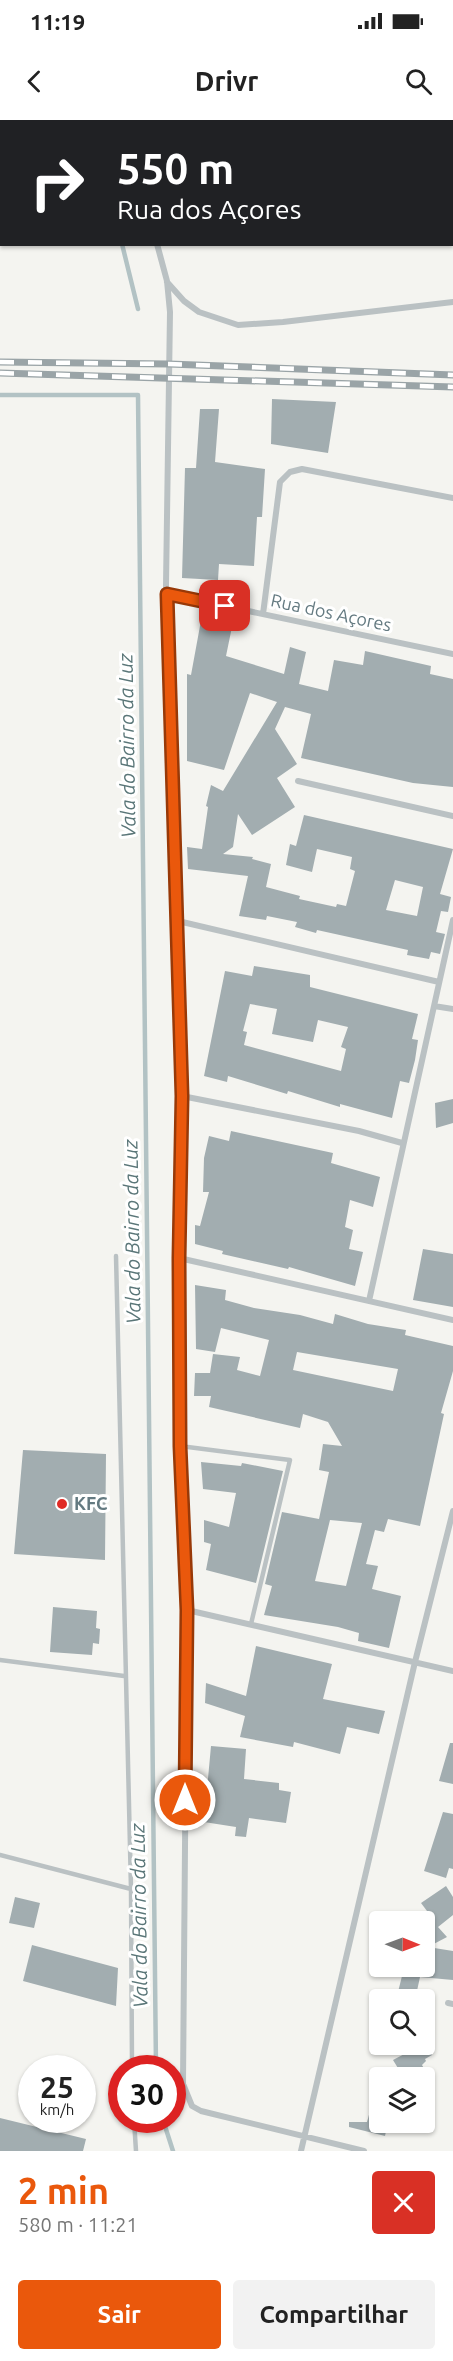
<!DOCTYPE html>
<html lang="pt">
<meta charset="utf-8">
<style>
:root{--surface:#fff;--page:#f2f2f2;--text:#222;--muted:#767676;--accent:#ea580c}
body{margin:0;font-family:Ubuntu,sans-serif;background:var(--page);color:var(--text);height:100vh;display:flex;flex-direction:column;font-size:22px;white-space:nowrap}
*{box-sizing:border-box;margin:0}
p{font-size:20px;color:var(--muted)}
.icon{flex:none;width:33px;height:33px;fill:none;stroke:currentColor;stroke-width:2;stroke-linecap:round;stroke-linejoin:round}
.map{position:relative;height:2031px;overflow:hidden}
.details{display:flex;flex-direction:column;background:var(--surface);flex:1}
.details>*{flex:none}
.banner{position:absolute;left:0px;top:0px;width:453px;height:126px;box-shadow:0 2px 4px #0004;background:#202124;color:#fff;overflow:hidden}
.needle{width:39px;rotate:91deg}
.fabs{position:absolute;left:369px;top:1791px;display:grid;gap:12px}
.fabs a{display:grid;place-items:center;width:66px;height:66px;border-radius:6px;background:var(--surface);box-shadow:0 2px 4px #0004;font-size:30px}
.speed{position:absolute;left:18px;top:1935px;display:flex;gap:12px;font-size:30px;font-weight:700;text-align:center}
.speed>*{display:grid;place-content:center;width:78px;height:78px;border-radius:50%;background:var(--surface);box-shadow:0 2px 4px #0004;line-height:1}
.speed small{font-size:15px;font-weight:400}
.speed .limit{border:9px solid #d22;background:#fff;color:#111}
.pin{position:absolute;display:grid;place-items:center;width:51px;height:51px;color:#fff;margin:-26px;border-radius:12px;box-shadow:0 3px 9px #0006}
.me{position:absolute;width:66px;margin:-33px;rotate:0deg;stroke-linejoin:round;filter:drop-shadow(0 0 4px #0008)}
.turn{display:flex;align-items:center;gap:21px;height:126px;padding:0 18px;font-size:27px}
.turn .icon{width:78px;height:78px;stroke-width:2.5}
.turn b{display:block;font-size:42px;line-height:51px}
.round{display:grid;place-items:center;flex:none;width:63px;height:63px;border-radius:6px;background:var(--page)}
.summary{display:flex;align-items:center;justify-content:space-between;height:102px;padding:0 18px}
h1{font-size:36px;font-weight:600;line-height:45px;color:var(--accent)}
.button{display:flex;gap:12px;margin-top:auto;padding:12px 18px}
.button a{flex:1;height:69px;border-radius:6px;background:var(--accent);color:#fff;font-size:24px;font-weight:600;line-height:69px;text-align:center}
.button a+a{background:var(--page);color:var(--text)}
.status{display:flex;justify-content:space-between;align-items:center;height:42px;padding:0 30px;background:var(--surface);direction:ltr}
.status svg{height:16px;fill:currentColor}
header{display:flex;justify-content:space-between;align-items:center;height:78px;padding:0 18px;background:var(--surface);font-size:27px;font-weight:600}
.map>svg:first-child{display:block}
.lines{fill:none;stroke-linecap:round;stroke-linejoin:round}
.stream{stroke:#b2c2c4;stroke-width:4.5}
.building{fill:#a2adb0;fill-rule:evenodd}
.lane{stroke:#bac1c3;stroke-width:4.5}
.street{stroke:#bac1c3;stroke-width:6}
.rail-casing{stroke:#9aa4a7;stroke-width:7}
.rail{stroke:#fff;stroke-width:4.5;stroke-dasharray:14;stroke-linecap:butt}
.route-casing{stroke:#983908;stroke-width:15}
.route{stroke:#ea580c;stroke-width:10}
.poi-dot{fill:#e02b25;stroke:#fff;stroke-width:2}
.labels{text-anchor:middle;stroke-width:6;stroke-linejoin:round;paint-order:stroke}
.street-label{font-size:18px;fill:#647a81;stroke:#fff}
.poi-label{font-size:18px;font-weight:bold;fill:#647a81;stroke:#fff;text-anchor:start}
.water-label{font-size:20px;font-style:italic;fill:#5a7678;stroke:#fff}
</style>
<div class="status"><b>11:19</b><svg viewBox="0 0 49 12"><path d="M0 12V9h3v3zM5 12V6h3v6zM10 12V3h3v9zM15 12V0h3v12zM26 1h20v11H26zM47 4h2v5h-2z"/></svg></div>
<header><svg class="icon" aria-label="back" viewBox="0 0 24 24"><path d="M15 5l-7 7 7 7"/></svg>Drivr<svg class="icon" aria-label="search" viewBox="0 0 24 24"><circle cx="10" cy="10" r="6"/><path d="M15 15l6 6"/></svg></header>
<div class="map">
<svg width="453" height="2031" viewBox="0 0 453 2031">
<rect width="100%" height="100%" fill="#f4f4f0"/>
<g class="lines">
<path class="stream" d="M90 0 91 2
M122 124 138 189
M0 275H138L156 1948
M163 2000 173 2031"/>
</g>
<path class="building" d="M272 279 336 282 328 333 271 324Z
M200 289H219L215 342 265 349 262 397H257L254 446 219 444 218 460 182 458 185 348H196Z
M202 495 233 502 226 536 284 554 290 527 306 532 299 564 328 571 334 540 363 545 365 531 431 546 430 554 453 559V667L413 663 301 638 311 594 285 587 275 609 297 644 277 658 295 687 252 715 238 694 233 727 223 734 253 737 252 739 271 744 266 767 300 776 299 779 336 787 337 784 346 786 355 751 350 749 352 737 317 729 312 752 286 745 290 724 296 726 304 695 453 729 440 774 451 777 448 792 441 791 436 812 445 814 440 834 431 832 429 839 407 835 408 830 317 810 316 813 295 807 297 802 267 796 266 800 239 796 248 756 188 749 187 727 202 729 208 687 206 686 211 665 223 671 277 582 250 573 224 650 187 641V554L191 555ZM395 760 423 767 417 796 386 790Z
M254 846 310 855V867L418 894 412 919 418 920 415 940 409 963 400 961 392 998 340 984V987L288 971 287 974 228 956 227 962 204 956 225 851 252 856ZM250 884 277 889 272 914 313 922 318 900 348 907 341 927 346 929 341 951 244 925 247 912 243 911Z
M453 979V1003L436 1008 435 983Z
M231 1011 333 1033 331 1043 380 1057 373 1087 350 1080 345 1107 353 1110 349 1129 363 1132 355 1166 289 1147 288 1149 222 1134 223 1131 195 1124V1105L200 1106 209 1072H203L204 1038 209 1016 229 1021Z
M423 1129 453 1134V1187L413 1180Z
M195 1165 226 1170 225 1180 254 1188 300 1195 333 1204 335 1194 368 1204 406 1210 405 1215 453 1226V1251L441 1293 444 1294 420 1406 388 1399 384 1412 375 1410 366 1444 378 1446 372 1469 401 1476 389 1528 358 1521 359 1513 338 1507 264 1495 272 1466 265 1464 282 1392 319 1399 329 1352 319 1350 323 1324 342 1326 328 1302 303 1294 300 1308 209 1287 211 1276H194L195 1253H210L213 1234 240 1237 237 1250 260 1256 269 1220 221 1208 215 1232 196 1229ZM297 1232 398 1249 393 1271 293 1250ZM330 1400 362 1403 346 1466 315 1461Z
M23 1330 106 1334 105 1440 14 1434Z
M201 1342 241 1346 242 1343 283 1351 256 1463 206 1450 211 1424 204 1422V1400L229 1407 236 1373 203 1369Z
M53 1487 97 1491 96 1508 100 1509 99 1524 93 1523 92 1535 50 1532Z
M256 1526 332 1544 323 1579 385 1591 379 1614 347 1607 340 1634 294 1622 293 1627 240 1617 245 1596 205 1583 206 1563 246 1576Z
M450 1623H453V1664L439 1661Z
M211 1626 246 1629 244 1659 279 1663V1670L291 1672 286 1703 249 1698 246 1717 235 1716 236 1707 204 1702Z
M443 1692 453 1694V1749L449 1748 446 1758 424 1751Z
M446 1766 453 1777V1795L438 1807 447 1817 428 1827 453 1831V1860L420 1857 415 1880 397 1876 402 1856 394 1855 395 1846H424V1792L433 1799 421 1783Z
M15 1777 40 1783 34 1808 9 1803Z
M32 1825 118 1848 116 1886 23 1861Z
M425 1923 432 1935 425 1939 426 1941 422 1945 426 1952 415 1958H404L393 1940Z
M370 1991 380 1993V2002H388L385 2016 349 2007V2002H367Z
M0 1998 86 2019 83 2031H0Z"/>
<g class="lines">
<path class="lane" d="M116 1136 131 1769 132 1948
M180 1326 290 1340 251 1504
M0 1540 124 1556
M0 1735 131 1769
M134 2000 136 2031"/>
<path class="street" d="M126 0V2
M157 124 167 161 170 192 166 465 182 976 179 1138 180 1326 187 1490 183 1964 192 1986 201 1991 364 2031
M167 162 184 181 199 192 238 205 283 202 453 182
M167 474 453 534
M263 494 280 362 290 352 302 349 453 378
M298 661 453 696
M178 801 439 862
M434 886 453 889
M182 976 359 1011 402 1023
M179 1138 453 1200
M369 1181 453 800
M187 1490 453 1551
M448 1883 453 1884
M301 2031 415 1542 453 1391"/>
<defs>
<path id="rail" d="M0 242 169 244 453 255
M0 253 453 267"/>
</defs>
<use href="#rail" class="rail-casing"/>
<use href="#rail" class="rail"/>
</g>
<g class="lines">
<defs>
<path id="route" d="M185 1680 187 1490 180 1326 179 1138 182 976 167 474 225 486"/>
</defs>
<use href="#route" class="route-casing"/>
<use href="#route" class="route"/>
</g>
<circle class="poi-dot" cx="62" cy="1384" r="6"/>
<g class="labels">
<g class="street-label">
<text transform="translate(331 493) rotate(12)" y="6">Rua dos Açores</text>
</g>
<g class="poi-label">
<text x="74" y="1390">KFC</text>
</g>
<g class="water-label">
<text transform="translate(127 626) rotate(-91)" y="7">Vala do Bairro da Luz</text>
<text transform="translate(132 1112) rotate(-91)" y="7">Vala do Bairro da Luz</text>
<text transform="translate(139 1796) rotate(-91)" y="7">Vala do Bairro da Luz</text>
</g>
</g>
</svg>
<div class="fabs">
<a><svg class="needle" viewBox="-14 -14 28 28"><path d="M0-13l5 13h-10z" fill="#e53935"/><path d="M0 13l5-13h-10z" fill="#767676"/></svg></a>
<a><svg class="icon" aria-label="search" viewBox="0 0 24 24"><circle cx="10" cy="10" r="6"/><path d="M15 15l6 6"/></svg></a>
<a><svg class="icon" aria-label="layers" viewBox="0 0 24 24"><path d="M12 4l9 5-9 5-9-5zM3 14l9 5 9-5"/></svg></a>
</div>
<div class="speed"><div>25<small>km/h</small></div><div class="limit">30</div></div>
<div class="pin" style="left:225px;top:486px;background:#d93025"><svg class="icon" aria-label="arrive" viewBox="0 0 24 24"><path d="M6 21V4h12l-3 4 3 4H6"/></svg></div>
<svg class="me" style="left:185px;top:1680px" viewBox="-20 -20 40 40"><circle r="17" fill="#ea580c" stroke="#fff" stroke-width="3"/><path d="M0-11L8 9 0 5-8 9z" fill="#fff"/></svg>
<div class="banner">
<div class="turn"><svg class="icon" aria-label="right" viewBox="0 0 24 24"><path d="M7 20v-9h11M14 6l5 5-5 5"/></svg><div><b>550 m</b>Rua dos Açores</div></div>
</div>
</div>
<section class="details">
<div class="summary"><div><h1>2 min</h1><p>580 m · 11:21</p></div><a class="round" style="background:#d93025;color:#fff"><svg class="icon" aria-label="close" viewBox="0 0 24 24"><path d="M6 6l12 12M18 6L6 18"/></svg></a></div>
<div class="button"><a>Sair</a><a>Compartilhar</a></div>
</section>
